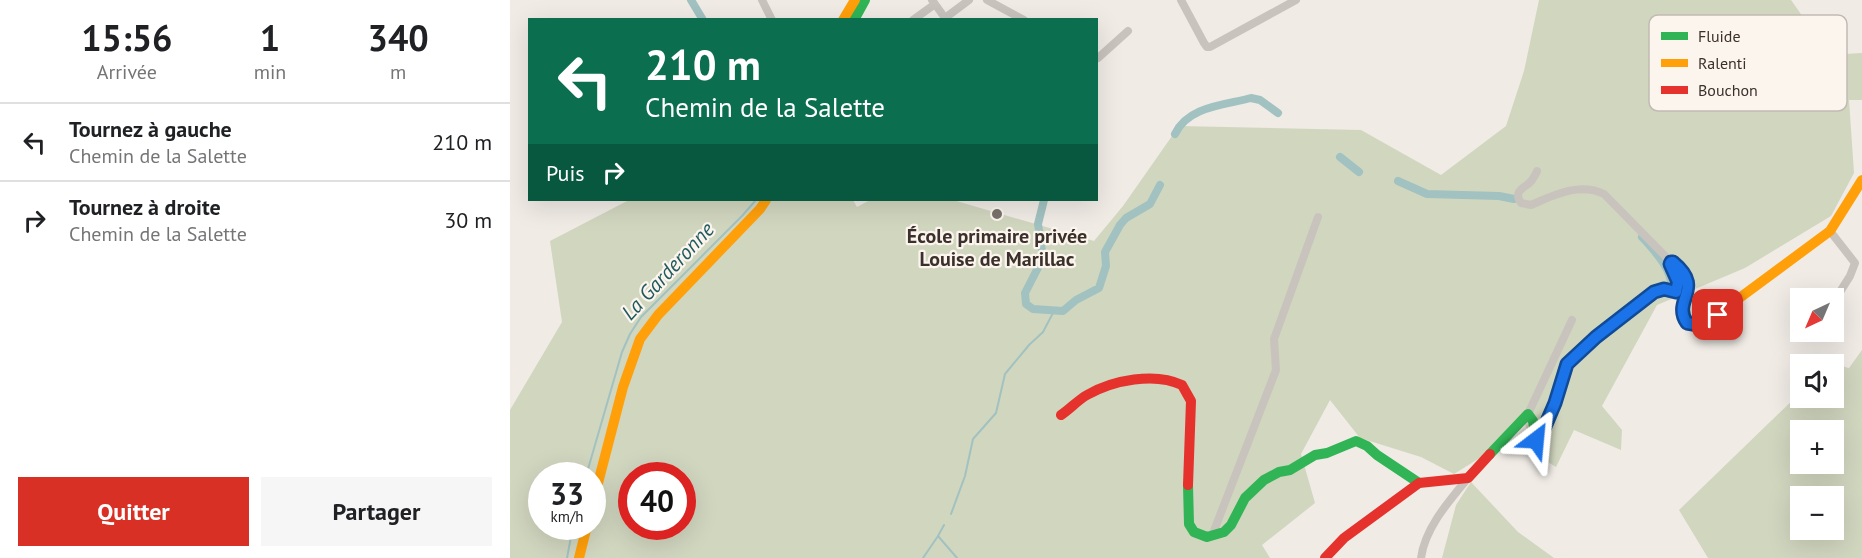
<!DOCTYPE html>
<html lang="fr">
<meta charset="utf-8">
<style>
:root{--surface:#fff;--page:#f6f6f6;--text:#202124;--muted:#757577;--line:#e0e0e0;--accent:#d93025}
body{margin:0;font-family:"PT Sans",sans-serif;background:var(--page);color:var(--text);height:100vh;display:flex;flex-direction:column;font-size:22px;white-space:nowrap}
*{box-sizing:border-box;margin:0}
p{font-size:20px;color:var(--muted)}
.icon{flex:none;width:33px;height:33px;fill:none;stroke:currentColor;stroke-width:2;stroke-linecap:round;stroke-linejoin:round}
.map{position:relative;flex:1;overflow:hidden}
.sheet{display:flex;flex-direction:column;background:var(--surface);width:510px}
.sheet>*{flex:none}
.guide{position:absolute;left:18px;top:18px;width:570px;height:183px;border-radius:0px;box-shadow:0 6px 24px #0002;background:#0b6e4f;color:#fff;overflow:hidden}
.needle{width:39px;rotate:224deg}
.buttons{position:absolute;left:1280px;top:288px;display:grid;gap:12px}
.buttons a{display:grid;place-items:center;width:54px;height:54px;border-radius:0px;background:var(--surface);box-shadow:0 6px 24px #0002;font-size:30px}
.speed{position:absolute;left:18px;top:462px;display:flex;gap:12px;font-size:30px;font-weight:700;text-align:center}
.speed>*{display:grid;place-content:center;width:78px;height:78px;border-radius:50%;background:var(--surface);box-shadow:0 6px 24px #0002;line-height:1}
.speed small{font-size:15px;font-weight:400}
.speed .limit{border:9px solid #d22;background:#fff;color:#111}
.pin{position:absolute;display:grid;place-items:center;width:51px;height:51px;color:#fff;margin:-26px;border-radius:12px;box-shadow:0 3px 9px #0006}
.me{position:absolute;width:66px;margin:-33px;rotate:29deg;stroke-linejoin:round;filter:drop-shadow(0 0 4px #0008)}
.turn{display:flex;align-items:center;gap:21px;height:126px;padding:0 18px;font-size:27px}
.turn .icon{width:78px;height:78px;stroke-width:2.5}
.turn b{display:block;font-size:42px;line-height:51px}
.then{display:flex;align-items:center;height:57px;padding:0 18px;background:#0003;gap:12px;font-size:22px}
.eta{display:flex;justify-content:space-evenly;align-items:center;height:102px;text-align:center}
.eta b{font-size:36px;font-weight:600;line-height:42px}
.action{display:flex;gap:12px;margin-top:auto;padding:12px 18px}
.action a{flex:1;height:69px;border-radius:0px;background:var(--accent);color:#fff;font-size:24px;font-weight:600;line-height:69px;text-align:center}
.action a+a{background:var(--page);color:var(--text)}
ul{padding:0;list-style:none}
li{display:flex;align-items:center;gap:18px;height:78px;padding:0 18px;border-top:2px solid var(--line)}
li div{flex:1}
li b{display:block;font-size:22px}
li em{font-style:normal}
main{display:flex;flex:1;min-height:0}
.map>svg:first-child{display:block}
.green{fill:#d1d6bf;fill-rule:evenodd}
.lines{fill:none;stroke-linecap:round;stroke-linejoin:round}
.stream{stroke:#a1c2c1;stroke-width:2}
.canal{stroke:#a1c2c1;stroke-width:8}
.street{stroke:#c9c3be;stroke-width:8}
.fast{stroke:#30b455;stroke-width:10}
.slow{stroke:#ff9f0a;stroke-width:10}
.jam{stroke:#e5322d;stroke-width:10}
.route-casing{stroke:#114b97;stroke-width:15}
.route{stroke:#1a73e8;stroke-width:10}
.poi-dot{fill:#7a716c;stroke:#fbf5ee;stroke-width:2}
.labels{text-anchor:middle;stroke-width:4.5;stroke-linejoin:round;paint-order:stroke}
.poi-label{font-size:20px;font-weight:bold;fill:#3b302b;stroke:#fbf5ee}
.water-label{font-size:21px;font-style:italic;fill:#1f5a5e;stroke:#fbf5ee}
.key{fill:#fbf5ee;stroke:#c1bab4;stroke-width:1.5}
.key-label{font-size:16px;fill:#3b302b}
</style>
<main>
<section class="sheet">
<div class="eta">
<div><b>15:56</b><p>Arrivée</p></div>
<div><b>1</b><p>min</p></div>
<div><b>340</b><p>m</p></div>
</div>
<ul>
<li><svg class="icon" aria-label="left" viewBox="0 0 24 24"><path d="M17 20v-9H6M10 6l-5 5 5 5"/></svg><div><b>Tournez à gauche</b><p>Chemin de la Salette</p></div><em>210 m</em></li>
<li><svg class="icon" aria-label="right" viewBox="0 0 24 24"><path d="M7 20v-9h11M14 6l5 5-5 5"/></svg><div><b>Tournez à droite</b><p>Chemin de la Salette</p></div><em>30 m</em></li>
</ul>
<div class="action"><a>Quitter</a><a>Partager</a></div>
</section>
<div class="map">
<svg width="1352" height="558" viewBox="0 0 1352 558">
<rect width="100%" height="100%" fill="#f0ebe5"/>
<path class="green" d="M1029 0H1281L1293 17 1335 54 1352 53V100H1339L1344 173 1321 216 1235 268 1147 305 1092 406 1112 430 1111 450 1064 430 1046 467 1033 459 1015 425 981 451 944 474 911 457 850 438 820 400 791 454 805 503 752 545 760 558H0V410L52 322 40 241 119 200H343L347 207 360 200H443L584 241 613 206 669 126 851 130 931 175 996 126 1014 71ZM32 476H82V526H32ZM122 476H172V526H122Z
M1352 350V558H1198L1169 510 1290 393V398H1323V364H1319L1320 363 1339 368ZM1323 430V464H1290V430ZM1323 496V530H1290V496Z
M961 482 1008 532 1044 558H932L946 505Z"/>
<g class="lines">
<path class="stream" d="M76 476 112 352 120 334 131 317 232 216 246 200
M441 514 455 476 463 439 486 413 495 374 519 345 533 332 544 311
M434 525 428 536 447 558
M57 558 63 526
M413 558 428 536"/>
<path class="canal" d="M181 0 193 20
M665 134C678 106 715 105 741 98L750 100 768 113
M830 157 849 172
M888 181 917 194 989 196 1004 199
M534 200 528 224 532 251V260L515 293 516 304 523 309 553 311 566 300 589 288 596 266 595 252 610 225 616 218 640 204 650 185
M1132 237C1145 251 1165 272 1161 293"/>
<path class="street" d="M252 0 262 20
M422 0 435 18 459 0
M477 0 514 20
M671 0 694 43 697 47H700L786 0
M403 20 425 4
M588 58 618 31
M1027 171C1026 174 1024 177 1022 180 1016 188 1002 190 1011 203L1021 205C1044 195 1070 182 1094 194L1161 262
M1320 231 1345 263 1340 276 1323 303
M1018 414 1062 320
M702 536 766 370 764 339 808 217
M911 558C915 528 939 501 958 478"/>
<path class="fast" d="M344 20 355 0
M980 454 1018 414 1023 421 1026 440 1030 438 1045 403 1057 365 1086 337 1144 292 1154 289 1166 292 1168 282 1160 264 1163 262C1191 291 1164 296 1177 323 1196 326 1206 317 1220 305
M678 485 679 524 684 532 697 537 714 532 721 525 735 498 754 480 769 472 780 470 805 455 817 453 846 441 857 446 867 455 909 483"/>
<path class="slow" d="M333 20 345 0
M1220 305 1320 231 1352 180
M82 506 113 387 130 339 148 315 250 209 256 200
M69 558 77 526"/>
<path class="jam" d="M551 415C560 409 568 400 577 395 603 380 645 372 672 385L681 401 678 485
M815 558 834 538 909 483 958 478 980 454"/>
</g>
<g class="lines">
<defs>
<path id="route" d="M1026 440 1030 438 1045 403 1057 364 1086 337 1144 292 1154 289 1166 292 1168 282 1160 264 1161 262H1163C1196 289 1161 300 1177 323L1189 325 1208 315"/>
</defs>
<use href="#route" class="route-casing"/>
<use href="#route" class="route"/>
</g>
<circle class="poi-dot" cx="487" cy="214" r="6"/>
<g class="labels">
<g class="poi-label">
<text x="487" y="243">École primaire privée<tspan x="487" dy="23">Louise de Marillac</tspan></text>
</g>
<g class="water-label">
<text transform="translate(158 271) rotate(-47)" y="7">La Garderonne</text>
</g>
</g>
<rect x="1139" y="15" width="198" height="96" rx="9" class="key"/>
<rect x="1151" y="32" width="27" height="8" fill="#30b455"/>
<rect x="1151" y="59" width="27" height="8" fill="#ff9f0a"/>
<rect x="1151" y="86" width="27" height="8" fill="#e5322d"/>
<g class="key-label">
<text x="1188" y="42">Fluide</text>
<text x="1188" y="69">Ralenti</text>
<text x="1188" y="96">Bouchon</text>
</g>
</svg>
<div class="buttons">
<a><svg class="needle" viewBox="-14 -14 28 28"><path d="M0-13l5 13h-10z" fill="#e53935"/><path d="M0 13l5-13h-10z" fill="#757577"/></svg></a>
<a><svg class="icon" aria-label="sound" viewBox="0 0 24 24"><path d="M4 9h4l5-4v14l-5-4H4zM17 9q2 3 0 6"/></svg></a>
<a>+</a>
<a>−</a>
</div>
<div class="speed"><div>33<small>km/h</small></div><div class="limit">40</div></div>
<div class="pin" style="left:1208px;top:315px;background:#d93025"><svg class="icon" aria-label="arrive" viewBox="0 0 24 24"><path d="M6 21V4h12l-3 4 3 4H6"/></svg></div>
<svg class="me" style="left:1026px;top:440px" viewBox="-20 -20 40 40"><path d="M0-17L14 15 0 8-14 15z" fill="#1a73e8" stroke="#fff" stroke-width="4"/></svg>
<div class="guide">
<div class="turn"><svg class="icon" aria-label="left" viewBox="0 0 24 24"><path d="M17 20v-9H6M10 6l-5 5 5 5"/></svg><div><b>210 m</b>Chemin de la Salette</div></div>
<div class="then">Puis<svg class="icon" aria-label="right" viewBox="0 0 24 24"><path d="M7 20v-9h11M14 6l5 5-5 5"/></svg></div>
</div>
</div>
</main>
